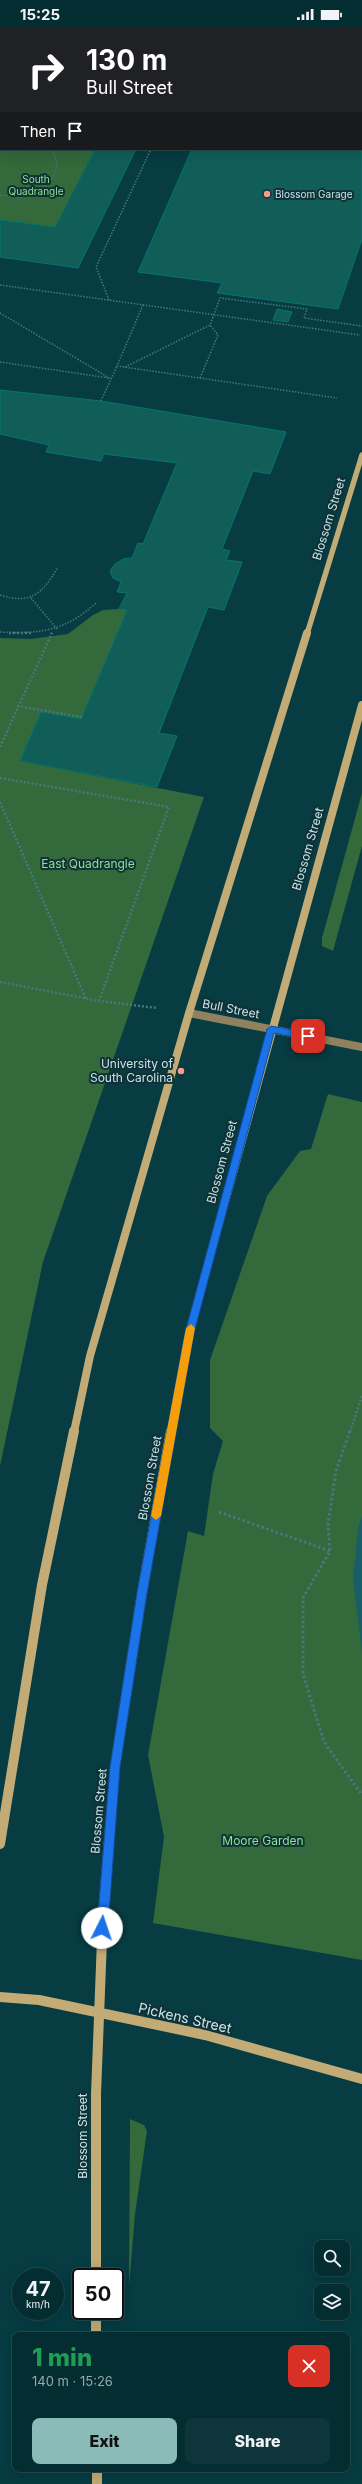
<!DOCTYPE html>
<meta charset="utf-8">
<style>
:root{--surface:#042d32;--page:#0d353a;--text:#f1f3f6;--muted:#97a8ac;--line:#25494d;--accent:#8bbbb9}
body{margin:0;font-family:Inter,sans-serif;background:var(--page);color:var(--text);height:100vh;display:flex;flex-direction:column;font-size:15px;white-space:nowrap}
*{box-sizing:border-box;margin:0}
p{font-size:13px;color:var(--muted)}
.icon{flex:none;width:22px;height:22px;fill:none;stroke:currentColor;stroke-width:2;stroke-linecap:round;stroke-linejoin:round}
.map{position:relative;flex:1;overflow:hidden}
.drawer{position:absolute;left:12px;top:2304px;width:338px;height:140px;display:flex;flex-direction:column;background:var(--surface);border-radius:8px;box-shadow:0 4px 16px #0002,0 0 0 1px var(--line)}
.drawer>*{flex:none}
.banner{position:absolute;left:0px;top:0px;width:362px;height:122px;box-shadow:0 4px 16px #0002,0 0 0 1px var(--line);background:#202124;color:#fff;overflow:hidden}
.fabs{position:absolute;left:314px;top:2212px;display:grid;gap:8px}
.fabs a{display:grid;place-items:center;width:36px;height:36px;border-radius:8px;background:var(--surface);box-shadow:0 4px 16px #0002,0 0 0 1px var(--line);font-size:20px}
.speed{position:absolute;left:12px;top:2240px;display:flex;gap:8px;font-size:20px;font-weight:700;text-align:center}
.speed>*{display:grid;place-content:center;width:52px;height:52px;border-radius:50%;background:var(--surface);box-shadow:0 4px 16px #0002,0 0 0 1px var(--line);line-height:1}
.speed small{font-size:10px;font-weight:400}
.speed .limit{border:2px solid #111;border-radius:6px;background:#fff;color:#111}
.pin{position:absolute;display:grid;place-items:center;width:34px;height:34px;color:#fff;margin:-17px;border-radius:8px;box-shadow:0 2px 6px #0006}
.me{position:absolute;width:44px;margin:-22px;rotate:4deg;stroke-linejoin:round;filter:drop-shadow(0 0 3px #0008)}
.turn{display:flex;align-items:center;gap:14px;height:84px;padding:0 20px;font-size:18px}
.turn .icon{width:52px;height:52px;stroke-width:2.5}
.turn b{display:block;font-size:28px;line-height:34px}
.then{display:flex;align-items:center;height:38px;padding:0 20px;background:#0003;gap:8px;font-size:15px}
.round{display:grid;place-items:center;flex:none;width:42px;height:42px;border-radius:8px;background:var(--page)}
.headline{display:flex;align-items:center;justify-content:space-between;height:68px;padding:0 20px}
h1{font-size:24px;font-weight:800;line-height:30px;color:#1e9e55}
.button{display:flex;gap:8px;margin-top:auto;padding:8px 20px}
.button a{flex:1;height:46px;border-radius:8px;background:var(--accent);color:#111;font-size:16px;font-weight:800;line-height:46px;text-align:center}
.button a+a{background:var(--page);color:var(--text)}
.status{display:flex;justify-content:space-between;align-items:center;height:28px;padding:0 20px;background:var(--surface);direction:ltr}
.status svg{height:11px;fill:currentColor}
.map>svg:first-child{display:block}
.green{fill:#33693b}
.water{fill:#175e67}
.building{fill:#115e58;stroke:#04766e}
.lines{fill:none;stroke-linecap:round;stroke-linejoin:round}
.path-far2{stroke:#46787e;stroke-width:1.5;stroke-dasharray:1.5 1.5;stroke-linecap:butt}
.path-far1{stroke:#46787e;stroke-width:2.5;stroke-dasharray:2 2;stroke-linecap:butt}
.path{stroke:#46787e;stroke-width:3;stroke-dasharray:2.5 2.5;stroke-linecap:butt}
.street{stroke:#90815f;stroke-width:8}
.secondary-far2{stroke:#c3ab75;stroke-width:5.5}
.secondary-far1{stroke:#c3ab75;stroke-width:8}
.secondary{stroke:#c3ab75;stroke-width:10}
.route{fill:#1a73e8;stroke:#114b97}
.slow{fill:#f59e0b}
.poi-dot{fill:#f59c92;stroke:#133034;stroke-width:1.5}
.labels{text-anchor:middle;stroke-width:4;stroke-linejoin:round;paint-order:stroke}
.far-park-label{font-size:10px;fill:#89e594;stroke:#133034}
.far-poi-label{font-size:10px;fill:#bee8ee;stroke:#133034;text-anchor:start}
.street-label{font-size:12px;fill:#bee8ee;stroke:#133034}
.park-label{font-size:12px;fill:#89e594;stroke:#133034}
.poi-label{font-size:12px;fill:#bee8ee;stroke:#133034;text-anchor:end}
.near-street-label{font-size:14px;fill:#bee8ee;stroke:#133034}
</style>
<div class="status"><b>15:25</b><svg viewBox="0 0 49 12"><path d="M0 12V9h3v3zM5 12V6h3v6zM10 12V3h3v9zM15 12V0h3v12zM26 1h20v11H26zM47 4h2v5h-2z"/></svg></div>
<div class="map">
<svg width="362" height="2456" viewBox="0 0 362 2456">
<rect width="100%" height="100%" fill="#063c42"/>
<path class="green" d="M0 0H156L1 1V38Z
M0 102 1 121H95L55 199 0 192Z
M119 581 127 582 81 691 41 684 20 733 204 769 43 1234 0 1438V610L31 611 68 606 93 587 103 582Z
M362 765V818L333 923 322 918V910Z
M328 1066 362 1074V1932L153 1895 164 1809 148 1727 188 1503 204 1508 213 1446 223 1413 210 1400V1332L267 1168 300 1123 311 1121Z
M130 2091 144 2097 147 2103 135 2186 129 2258Z"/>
<path class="water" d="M362 1488V1624L353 1551 358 1500Z"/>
<path class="building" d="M156 0H195L156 1Z
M246 0H362V211L338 281 217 265 222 255 138 244 192 121H361V1Z
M0 38H1V102H0Z
M95 121H136L78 240 0 229V192L55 199Z
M277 281 292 284 288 294 273 292Z
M0 362 101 373 286 404 270 446 253 443 222 521 230 523 226 532 242 534 224 582 208 579 159 705 177 708 157 759 20 733 41 684 81 691 127 582 119 581 127 565 117 564 121 554 113 550 110 543 115 536 123 531 132 530 138 515 143 516 177 435 104 426 101 433 46 424 49 417 0 406Z"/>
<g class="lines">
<path class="path-far2" d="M0 167C8 168 17 170 25 168 46 163 68 140 50 121
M0 257 360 307
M109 272 96 239 151 121
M143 277 117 338 337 370
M0 285 111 351
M0 334 109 350
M125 339 210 297 220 270 307 281 304 290 362 298
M200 350 218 307 210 297
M101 373 117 338
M0 567C31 577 43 565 58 539
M31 570 57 601
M0 604C41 606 65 603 96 575
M51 606 52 604"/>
<path class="path-far1" d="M9 605H33
M17 678 82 689
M0 719 52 605
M0 750 169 779 99 973
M0 774 86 971
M0 954 99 973 157 980
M350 1404 362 1368"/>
<path class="path" d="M350 1403 336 1443 328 1496 330 1523 303 1570V1646L324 1714 362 1767
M219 1484 330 1523"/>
<path class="street" d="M189 985 362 1019"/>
<path class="secondary-far2" d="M307 606 362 427"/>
<path class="secondary-far1" d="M74 1404 90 1328 189 985 307 605
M171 1404 189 1305 362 677"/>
<path class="secondary" d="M0 1816 42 1557 74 1403
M0 1969 39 1972 205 2007 362 2051
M96 2249V2066L103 1886 115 1739 142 1565 171 1403
M96 2283V2307
M97 2441V2456"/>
</g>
<path class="route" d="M271 998 308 1005 313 1008 308 1012 274 1005 194 1305 147 1565 120 1739 108 1900 102 1905 97 1900 110 1739 137 1565 185 1305 267 1001Z"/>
<path class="slow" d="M191 1296 195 1300 161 1488 156 1492 151 1488 186 1300Z"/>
<g class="poi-dot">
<circle cx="267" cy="166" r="4"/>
<circle cx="181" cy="1043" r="4"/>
</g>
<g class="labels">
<g class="far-park-label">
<text x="36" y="155">South<tspan x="36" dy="12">Quadrangle</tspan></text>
</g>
<g class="far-poi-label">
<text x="275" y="170">Blossom Garage</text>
</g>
<g class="street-label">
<text transform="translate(329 491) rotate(-73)" y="4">Blossom Street</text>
<text transform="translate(308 821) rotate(-74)" y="4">Blossom Street</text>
<text transform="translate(231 981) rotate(11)" y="4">Bull Street</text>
<text transform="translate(222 1134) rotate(-75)" y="4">Blossom Street</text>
<text transform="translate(150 1450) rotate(-80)" y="4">Blossom Street</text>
<text transform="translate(99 1783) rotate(-85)" y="4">Blossom Street</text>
<text transform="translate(83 2108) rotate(-90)" y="4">Blossom Street</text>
</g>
<g class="park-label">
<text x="88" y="840">East Quadrangle</text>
<text x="263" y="1817">Moore Garden</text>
</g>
<g class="poi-label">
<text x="173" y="1040">University of<tspan x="173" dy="14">South Carolina</tspan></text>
</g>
<g class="near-street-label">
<text transform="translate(185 1990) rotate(13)" y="5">Pickens Street</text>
</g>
</g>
</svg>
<div class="fabs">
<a><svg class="icon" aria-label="search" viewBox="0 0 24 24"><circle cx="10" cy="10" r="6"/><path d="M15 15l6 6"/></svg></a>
<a><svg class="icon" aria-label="layers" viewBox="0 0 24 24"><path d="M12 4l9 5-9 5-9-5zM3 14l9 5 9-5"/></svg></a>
</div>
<div class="speed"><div>47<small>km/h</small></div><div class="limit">50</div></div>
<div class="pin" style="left:308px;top:1008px;background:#d93025"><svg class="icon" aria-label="arrive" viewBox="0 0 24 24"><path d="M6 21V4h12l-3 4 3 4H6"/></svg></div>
<svg class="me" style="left:102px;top:1900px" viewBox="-20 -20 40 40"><circle r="19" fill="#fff"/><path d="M0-13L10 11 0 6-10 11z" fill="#1a73e8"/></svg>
<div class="banner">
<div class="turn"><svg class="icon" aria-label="right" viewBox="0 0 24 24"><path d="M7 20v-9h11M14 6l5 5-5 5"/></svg><div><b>130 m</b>Bull Street</div></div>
<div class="then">Then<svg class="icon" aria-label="arrive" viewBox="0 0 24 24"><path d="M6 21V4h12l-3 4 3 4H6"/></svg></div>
</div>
<section class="drawer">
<div class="headline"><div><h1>1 min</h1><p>140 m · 15:26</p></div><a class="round" style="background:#d93025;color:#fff"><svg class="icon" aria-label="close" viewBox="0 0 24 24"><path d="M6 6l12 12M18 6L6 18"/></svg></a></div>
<div class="button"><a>Exit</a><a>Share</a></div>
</section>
</div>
